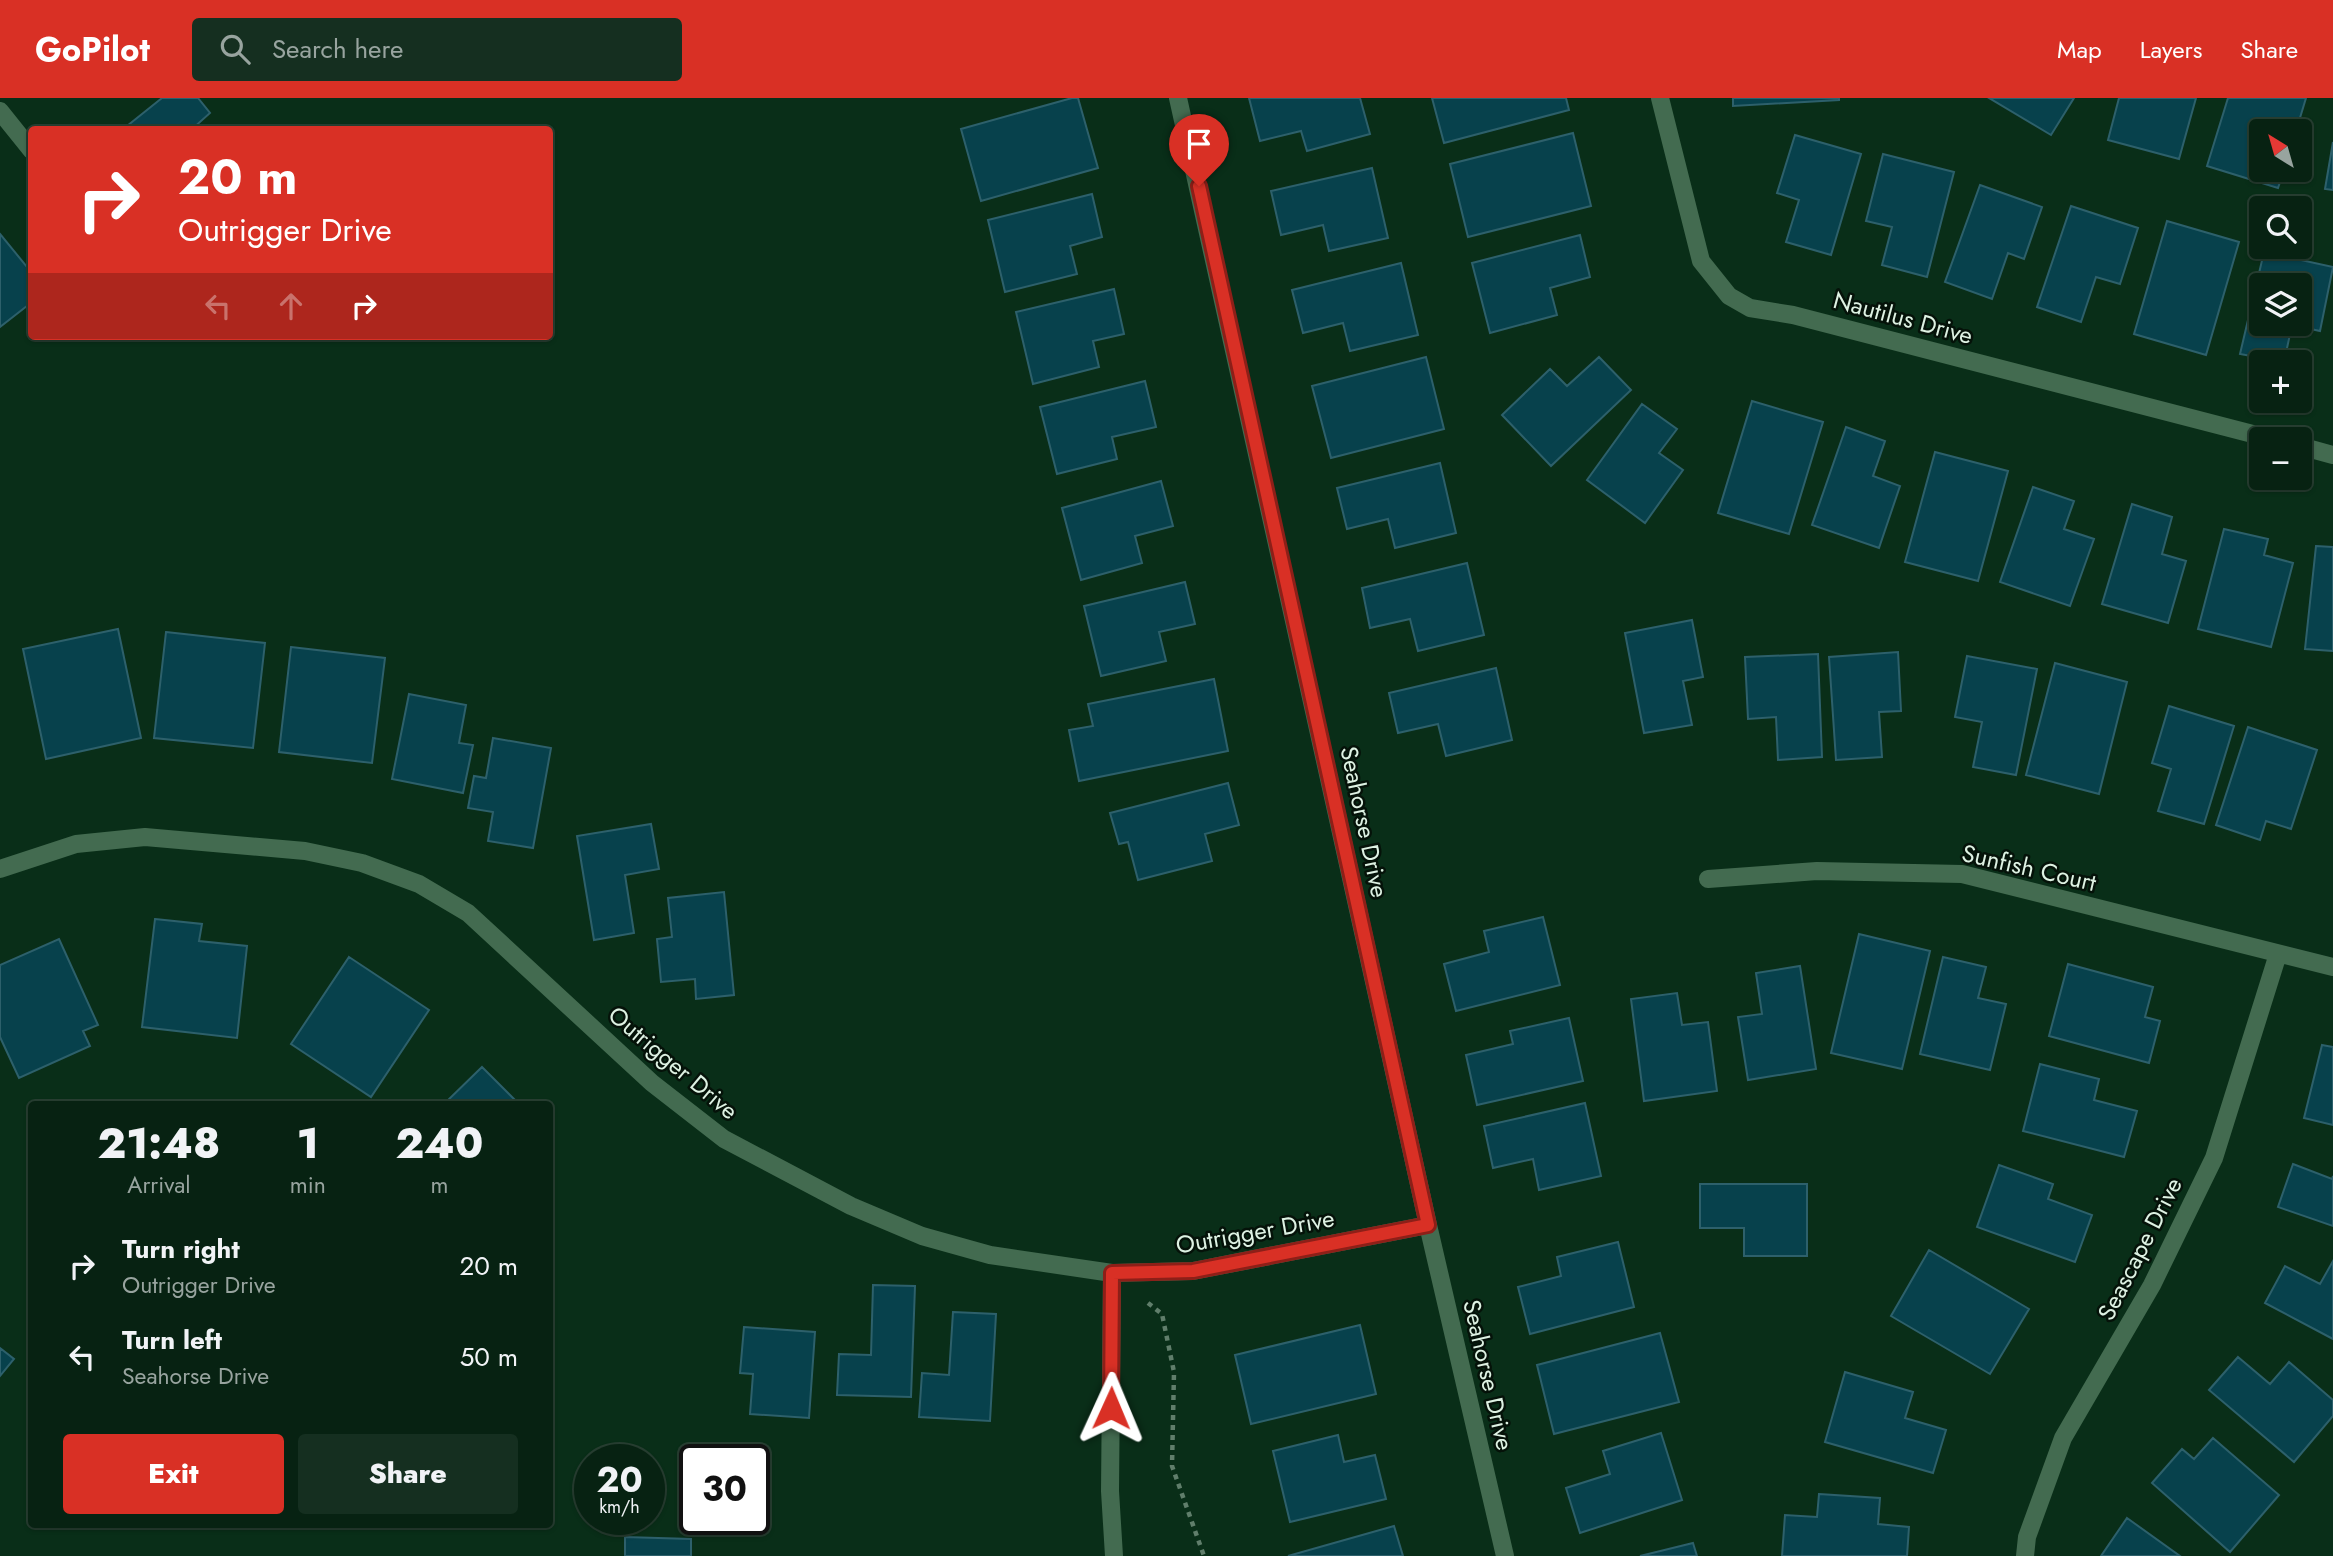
<!DOCTYPE html>
<meta charset="utf-8">
<style>
:root{--surface:#072212;--page:#152f20;--text:#f1f3f6;--muted:#98a49f;--line:#283f32;--accent:#d93025}
body{margin:0;font-family:Jost,sans-serif;background:var(--page);color:var(--text);height:100vh;display:flex;flex-direction:column;font-size:26px;white-space:nowrap}
*{box-sizing:border-box;margin:0}
p{font-size:23px;color:var(--muted)}
.icon{flex:none;width:38px;height:38px;fill:none;stroke:currentColor;stroke-width:2;stroke-linecap:round;stroke-linejoin:round}
.map{position:relative;flex:1;overflow:hidden}
.sheet{position:absolute;left:28px;top:1003px;width:525px;height:427px;display:flex;flex-direction:column;background:var(--surface);border-radius:7px;box-shadow:0 2px 5px #0004,0 0 0 2px var(--line)}
.sheet>*{flex:none}
.banner{position:absolute;left:28px;top:28px;width:525px;height:214px;border-radius:7px;box-shadow:0 2px 5px #0004,0 0 0 2px var(--line);background:#d93025;color:#fff;overflow:hidden}
.needle{width:46px;rotate:323deg}
.tools{position:absolute;left:2249px;top:21px;display:grid;gap:14px}
.tools a{display:grid;place-items:center;width:63px;height:63px;border-radius:7px;background:var(--surface);box-shadow:0 2px 5px #0004,0 0 0 2px var(--line);font-size:35px}
.speed{position:absolute;left:574px;top:1346px;display:flex;gap:14px;font-size:35px;font-weight:700;text-align:center}
.speed>*{display:grid;place-content:center;width:91px;height:91px;border-radius:50%;background:var(--surface);box-shadow:0 2px 5px #0004,0 0 0 2px var(--line);line-height:1}
.speed small{font-size:18px;font-weight:400}
.speed .limit{border:4px solid #111;border-radius:10px;background:#fff;color:#111}
.pin{position:absolute;display:grid;place-items:center;width:60px;height:60px;color:#fff;margin:-72px -30px;border-radius:50% 50% 50% 0;rotate:-45deg;box-shadow:0 0 7px #0007}
.pin .icon{rotate:45deg}
.me{position:absolute;width:77px;margin:-38px;rotate:1deg;stroke-linejoin:round;filter:drop-shadow(0 0 5px #0008)}
.turn{display:flex;align-items:center;gap:24px;height:147px;padding:0 35px;font-size:32px}
.turn .icon{width:91px;height:91px;stroke-width:2.5}
.turn b{display:block;font-size:49px;line-height:60px}
.lanes{display:flex;align-items:center;height:66px;padding:0 35px;background:#0003;justify-content:center;gap:35px;direction:ltr}
.lanes .off{opacity:.35}
.eta{display:flex;justify-content:space-evenly;align-items:center;height:119px;text-align:center}
.eta b{font-size:42px;font-weight:800;line-height:49px}
.cta{display:flex;gap:14px;margin-top:auto;padding:14px 35px}
.cta a{flex:1;height:80px;border-radius:7px;background:var(--accent);color:#fff;font-size:28px;font-weight:800;line-height:80px;text-align:center}
.cta a+a{background:var(--page);color:var(--text)}
ul{padding:0;list-style:none}
li{display:flex;align-items:center;gap:21px;height:91px;padding:0 35px}
li div{flex:1}
li b{display:block;font-size:26px}
li em{font-style:normal}
header{display:flex;align-items:center;gap:42px;box-sizing:border-box;height:98px;padding:0 35px;background:var(--accent);color:#fff}
header strong{font-size:33px}
nav{display:flex;gap:38px;margin-inline-start:auto;font-size:24px}
.search{width:490px;height:63px;background:var(--page);display:flex;align-items:center;gap:18px;box-sizing:border-box;padding:0 24px;border-radius:7px;color:var(--muted);font-size:26px}
.map>svg:first-child{display:block}
.building{fill:#07414c;stroke:#2d606b;stroke-width:2;fill-rule:evenodd}
.lines{fill:none;stroke-linecap:round;stroke-linejoin:round}
.path{stroke:#607e6b;stroke-width:4.5;stroke-dasharray:5 5;stroke-linecap:butt}
.street{stroke:#436b50;stroke-width:18}
.route-casing{stroke:#8d1f18;stroke-width:18}
.route{stroke:#d93025;stroke-width:12}
.labels{text-anchor:middle;stroke-width:5;stroke-linejoin:round;paint-order:stroke}
.street-label{font-size:24px;fill:#def2e3;stroke:#051209}
</style>
<header>
<strong>GoPilot</strong>
<div class="search"><svg class="icon" aria-label="search" viewBox="0 0 24 24"><circle cx="10" cy="10" r="6"/><path d="M15 15l6 6"/></svg>Search here</div>
<nav><a>Map</a><a>Layers</a><a>Share</a></nav>
</header>
<div class="map">
<svg width="2333" height="1458" viewBox="0 0 2333 1458">
<rect width="100%" height="100%" fill="#092e18"/>
<path class="building" d="M162 0H198L210 15 191 32H122Z
M1072 0H1078L1098 70 981 103 961 31Z
M1249 0H1360L1370 36 1307 53 1301 33 1260 43Z
M1432 0H1566L1569 12 1444 45Z
M1733 0H1839V2L1733 8Z
M1989 0H2074L2051 37Z
M2119 0H2196L2179 61 2108 42Z
M2228 0H2306L2296 33H2261V72H2284L2278 90 2207 68Z
M1573 35 1591 108 1468 139 1450 66Z
M1795 37 1861 56 1831 157 1786 144 1799 102 1777 95Z
M2333 44V92L2325 91Z
M1883 56 1954 74 1927 179 1882 167 1892 129 1866 123Z
M1372 70 1388 140 1329 153 1323 127 1281 137 1271 93Z
M1980 87 2042 109 2024 161 2008 155 1992 201 1945 184Z
M1092 96 1102 139 1070 148 1077 176 1005 194 988 122Z
M2071 108 2138 130 2120 186 2096 179 2081 224 2037 209Z
M2167 123 2239 144 2206 257 2134 236Z
M0 136 32 175V204L0 229Z
M1580 137 1590 179 1550 190 1557 217 1490 235 1472 165Z
M2264 154 2333 169 2320 233 2292 227 2284 264 2240 256ZM2261 187H2300V226H2261Z
M1401 165 1418 237 1350 253 1343 225 1303 235 1292 192Z
M1114 191 1124 236 1093 243 1099 269 1033 286 1016 214Z
M1426 259 1444 331 1331 360 1312 288Z
M1599 259 1631 292 1551 368 1502 317 1550 271 1567 288Z
M1145 283 1156 329 1112 339 1117 361 1057 376 1040 309Z
M1752 303 1823 324 1789 436 1718 415Z
M1642 306 1677 331 1659 355 1683 372 1645 425 1587 382Z
M1846 329 1885 343 1873 378 1900 388 1879 450 1812 427Z
M1935 354 2008 373 1978 483 1905 464Z
M1440 365 1456 435 1395 450 1388 421 1347 431 1337 390Z
M1161 383 1173 428 1135 438 1142 465 1081 482 1062 410Z
M2033 389 2074 403 2064 431 2094 441 2070 508 2000 484Z
M2132 406 2172 419 2162 456 2186 463 2168 525 2102 506Z
M2224 431 2268 441 2264 457 2293 465 2271 549 2198 531Z
M2316 448 2333 449V553L2305 551Z
M1467 465 1484 537 1418 553 1410 521 1370 530 1362 490Z
M1185 484 1195 526 1159 534 1166 563 1101 578 1084 508Z
M1692 522 1703 579 1683 583 1692 627 1644 635 1625 535Z
M118 531 141 640 46 661 23 551Z
M166 534 265 545 253 650 154 640Z
M291 549 385 560 372 665 279 654Z
M1898 554 1901 613 1879 614 1882 659 1836 662 1829 559Z
M1818 556 1822 659 1778 662 1776 619 1748 621 1745 559Z
M1967 558 2037 571 2016 677 1973 669 1982 624 1955 619Z
M2055 565 2127 584 2099 696 2026 677Z
M1496 570 1512 642 1446 658 1438 626 1398 635 1389 595Z
M1214 581 1228 653 1079 683 1069 632 1093 628 1088 606Z
M409 596 466 607 459 645 473 647 463 695 392 681Z
M2169 608 2234 628 2204 726 2158 713 2171 671 2152 665Z
M2248 629 2317 652 2291 731 2266 723 2260 742 2216 727Z
M493 640 551 650 533 750 488 743 493 714 468 710 474 678 486 680Z
M1228 685 1239 727 1205 736 1212 763 1138 782 1128 744 1119 746 1110 715Z
M651 726 659 771 625 777 634 835 594 842 577 738Z
M724 794 734 897 696 901 695 881 661 884 657 841 672 839 668 800Z
M1543 819 1560 887 1456 913 1444 866 1489 854 1484 833Z
M155 821 202 826 199 843 247 848 237 940 142 929Z
M1859 836 1930 853 1902 971 1831 955Z
M59 841 98 927 83 933 90 948 19 980 0 939V867Z
M349 859 429 912 371 999 291 946Z
M1943 859 1986 869 1978 900 2006 906 1990 972 1920 956Z
M2068 866 2153 889 2145 919 2160 923 2149 965 2049 938Z
M1800 868 1816 971 1748 982 1738 919 1762 916 1756 875Z
M1677 895 1682 927 1708 924 1717 993 1644 1003 1631 901Z
M1569 920 1583 983 1477 1007 1466 957 1513 946 1510 933Z
M2322 947 2333 949V1027L2304 1020Z
M2040 966 2099 981 2094 1002 2137 1013 2124 1059 2023 1033Z
M482 969 519 1006H444Z
M1585 1005 1601 1078 1539 1092 1533 1061 1493 1070 1484 1028Z
M2293 1066 2332 1081 2333 1078V1128L2278 1109Z
M1999 1067 2053 1086 2048 1101 2092 1117 2075 1164 1977 1129Z
M1700 1086H1807V1158H1744V1130H1700Z
M1618 1144 1634 1209 1530 1236 1518 1189 1561 1178 1557 1159Z
M1929 1152 2029 1211 1990 1276 1891 1218Z
M2333 1163V1241L2265 1205 2285 1168 2320 1186Z
M873 1187 915 1188 911 1299 837 1297 839 1256 871 1257Z
M953 1214 996 1216 990 1323 919 1319 922 1275 949 1277Z
M1360 1227 1376 1296 1251 1326 1235 1257Z
M744 1229 815 1234 809 1320 750 1316 753 1276 740 1275Z
M1660 1235 1679 1304 1554 1336 1537 1267Z
M0 1250 14 1261 0 1278Z
M2238 1259 2270 1286 2289 1264 2333 1302V1318L2294 1364 2209 1292Z
M1845 1274 1913 1294 1905 1320 1946 1332 1933 1375 1825 1344Z
M1661 1335 1682 1402 1580 1435 1566 1390 1610 1376 1603 1353Z
M1338 1337 1344 1364 1375 1357 1386 1401 1290 1424 1273 1353Z
M2213 1340 2279 1397 2230 1454 2152 1385 2182 1351 2194 1361Z
M1819 1396 1880 1400 1878 1426 1909 1429 1907 1458H1782L1785 1417 1817 1419Z
M2127 1420 2180 1458H2101Z
M1394 1428 1403 1458H1288Z
M625 1439 691 1441V1458H625Z
M1693 1445 1697 1458H1640Z"/>
<g class="lines">
<path class="path" d="M1148 1205 1162 1216 1174 1274 1172 1368 1204 1458"/>
<path class="street" d="M1178 0 1428 1127 1505 1458
M1660 0 1701 163 1729 198 1750 210 1793 217 2272 341
M0 13 32 53
M2300 348 2333 357
M0 771 76 746 145 739 305 753 362 765 419 786 468 815 652 985 724 1041 851 1108 922 1138 990 1157 1112 1175 1193 1173 1428 1127
M1708 781 1817 773 1962 776 2333 869
M1112 1175 1110 1393 1114 1458
M2025 1458 2027 1439 2063 1340 2152 1187 2214 1060 2278 856"/>
</g>
<g class="lines">
<defs>
<path id="route" d="M1111 1310 1112 1175 1193 1173 1428 1127 1199 88"/>
</defs>
<use href="#route" class="route-casing"/>
<use href="#route" class="route"/>
</g>
<g class="labels">
<g class="street-label">
<text transform="translate(1903 220) rotate(15)" y="8">Nautilus Drive</text>
<text transform="translate(1364 724) rotate(78)" y="8">Seahorse Drive</text>
<text transform="translate(2029 770) rotate(13)" y="8">Sunfish Court</text>
<text transform="translate(673 965) rotate(40)" y="8">Outrigger Drive</text>
<text transform="translate(1255 1134) rotate(-10)" y="8">Outrigger Drive</text>
<text transform="translate(2140 1151) rotate(-63)" y="8">Seascape Drive</text>
<text transform="translate(1488 1277) rotate(77)" y="8">Seahorse Drive</text>
</g>
</g>
</svg>
<div class="tools">
<a><svg class="needle" viewBox="-14 -14 28 28"><path d="M0-13l5 13h-10z" fill="#e53935"/><path d="M0 13l5-13h-10z" fill="#98a49f"/></svg></a>
<a><svg class="icon" aria-label="search" viewBox="0 0 24 24"><circle cx="10" cy="10" r="6"/><path d="M15 15l6 6"/></svg></a>
<a><svg class="icon" aria-label="layers" viewBox="0 0 24 24"><path d="M12 4l9 5-9 5-9-5zM3 14l9 5 9-5"/></svg></a>
<a>+</a>
<a>−</a>
</div>
<div class="speed"><div>20<small>km/h</small></div><div class="limit">30</div></div>
<div class="pin" style="left:1199px;top:88px;background:#d93025"><svg class="icon" aria-label="arrive" viewBox="0 0 24 24"><path d="M6 21V4h12l-3 4 3 4H6"/></svg></div>
<svg class="me" style="left:1111px;top:1310px" viewBox="-20 -20 40 40"><path d="M0-17L14 15 0 8-14 15z" fill="#d93025" stroke="#fff" stroke-width="4"/></svg>
<div class="banner">
<div class="turn"><svg class="icon" aria-label="right" viewBox="0 0 24 24"><path d="M7 20v-9h11M14 6l5 5-5 5"/></svg><div><b>20 m</b>Outrigger Drive</div></div>
<div class="lanes"><svg class="icon off" aria-label="left" viewBox="0 0 24 24"><path d="M17 20v-9H6M10 6l-5 5 5 5"/></svg><svg class="icon off" aria-label="ahead" viewBox="0 0 24 24"><path d="M12 20V5M6 11l6-6 6 6"/></svg><svg class="icon" aria-label="right" viewBox="0 0 24 24"><path d="M7 20v-9h11M14 6l5 5-5 5"/></svg></div>
</div>
<section class="sheet">
<div class="eta">
<div><b>21:48</b><p>Arrival</p></div>
<div><b>1</b><p>min</p></div>
<div><b>240</b><p>m</p></div>
</div>
<ul>
<li><svg class="icon" aria-label="right" viewBox="0 0 24 24"><path d="M7 20v-9h11M14 6l5 5-5 5"/></svg><div><b>Turn right</b><p>Outrigger Drive</p></div><em>20 m</em></li>
<li><svg class="icon" aria-label="left" viewBox="0 0 24 24"><path d="M17 20v-9H6M10 6l-5 5 5 5"/></svg><div><b>Turn left</b><p>Seahorse Drive</p></div><em>50 m</em></li>
</ul>
<div class="cta"><a>Exit</a><a>Share</a></div>
</section>
</div>
